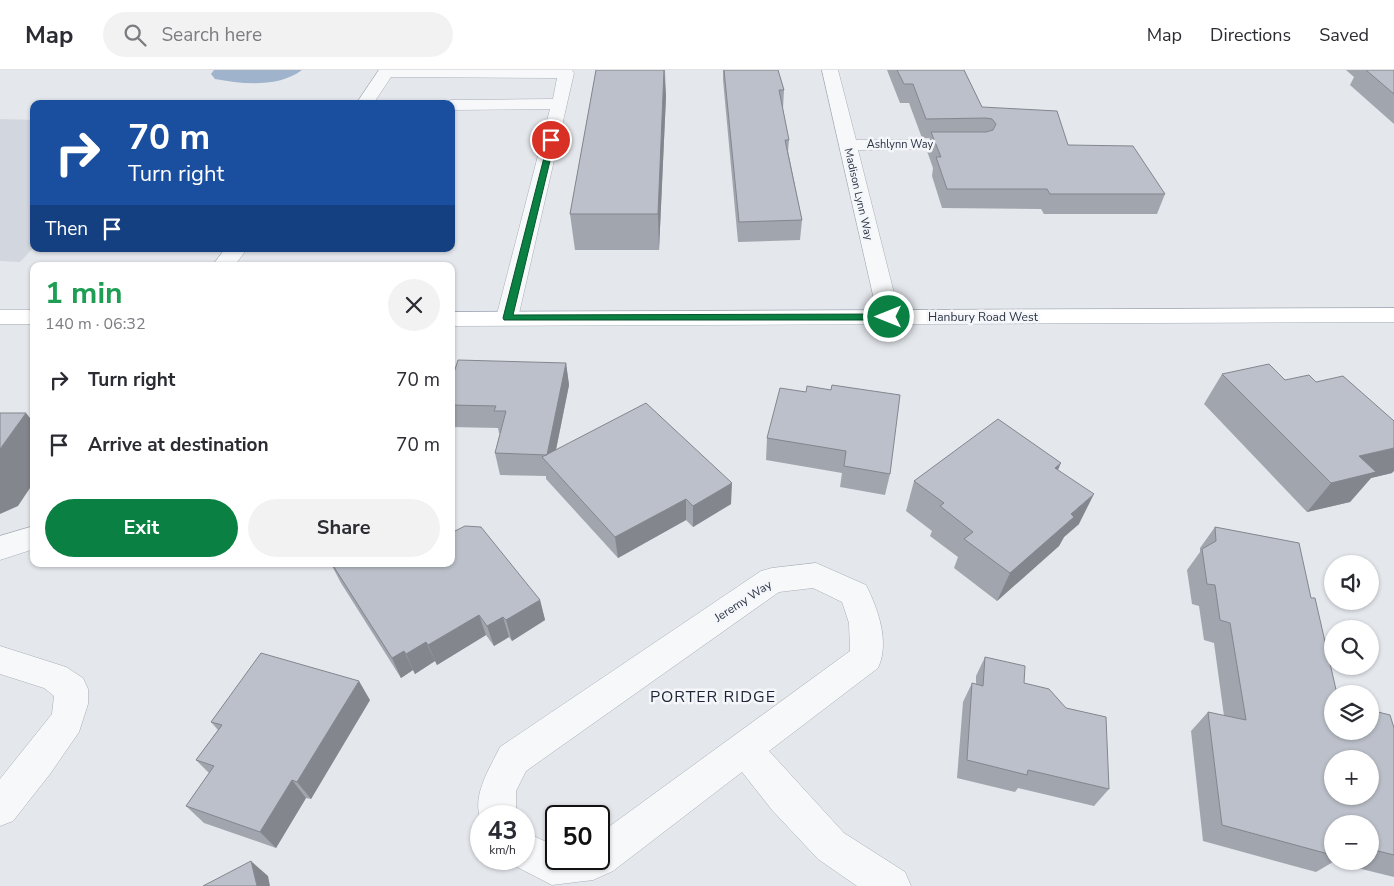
<!DOCTYPE html>
<meta charset="utf-8">
<style>
:root{--surface:#fff;--page:#f2f2f3;--text:#2b2b33;--muted:#7c7c81;--line:#e1e1e2;--accent:#0b8043}
body{margin:0;font-family:"Nunito Sans",sans-serif;background:var(--page);color:var(--text);height:100vh;display:flex;flex-direction:column;font-size:19px;white-space:nowrap}
*{box-sizing:border-box;margin:0}
p{font-size:16px;color:var(--muted)}
.icon{flex:none;width:28px;height:28px;fill:none;stroke:currentColor;stroke-width:2;stroke-linecap:round;stroke-linejoin:round}
.map{position:relative;flex:1;overflow:hidden}
.side{position:absolute;left:30px;top:192px;width:425px;height:305px;display:flex;flex-direction:column;background:var(--surface);border-radius:10px;box-shadow:0 1px 4px #0004}
.side>*{flex:none}
.top-card{position:absolute;left:30px;top:30px;width:425px;height:152px;border-radius:10px;box-shadow:0 1px 4px #0004;background:#1a4fa0;color:#fff;overflow:hidden}
.fabs{position:absolute;left:1324px;top:485px;display:grid;gap:10px}
.fabs a{display:grid;place-items:center;width:55px;height:55px;border-radius:50%;background:var(--surface);box-shadow:0 1px 4px #0004;font-size:25px}
.speed{position:absolute;left:470px;top:735px;display:flex;gap:10px;font-size:25px;font-weight:700;text-align:center}
.speed>*{display:grid;place-content:center;width:65px;height:65px;border-radius:50%;background:var(--surface);box-shadow:0 1px 4px #0004;line-height:1}
.speed small{font-size:12px;font-weight:400}
.speed .limit{border:2px solid #111;border-radius:8px;background:#fff;color:#111}
.pin{position:absolute;display:grid;place-items:center;width:42px;height:42px;color:#fff;margin:-21px;border:2px solid #fff;border-radius:50%;box-shadow:0 1px 5px #0007}
.me{position:absolute;width:55px;margin:-28px;rotate:270deg;stroke-linejoin:round;filter:drop-shadow(0 0 4px #0008)}
.turn{display:flex;align-items:center;gap:18px;height:105px;padding:0 15px;font-size:22px}
.turn .icon{width:65px;height:65px;stroke-width:2.5}
.turn b{display:block;font-size:35px;line-height:42px}
.then{display:flex;align-items:center;height:48px;padding:0 15px;background:#0003;gap:10px;font-size:19px}
.round{display:grid;place-items:center;flex:none;width:52px;height:52px;border-radius:26px;background:var(--page)}
.summary{display:flex;align-items:center;justify-content:space-between;height:85px;padding:0 15px}
h1{font-size:30px;font-weight:700;line-height:38px;color:#1e9e55}
.action{display:flex;gap:10px;margin-top:auto;padding:10px 15px}
.action a{flex:1;height:58px;border-radius:30px;background:var(--accent);color:#fff;font-size:20px;font-weight:700;line-height:58px;text-align:center}
.action a+a{background:var(--page);color:var(--text)}
ul{padding:0;list-style:none}
li{display:flex;align-items:center;gap:15px;height:65px;padding:0 15px}
li div{flex:1}
li b{display:block;font-size:19px}
li em{font-style:normal}
header{display:flex;align-items:center;gap:30px;box-sizing:border-box;height:70px;padding:0 25px;background:var(--surface);border-bottom:1px solid var(--line)}
header strong{font-size:24px}
nav{display:flex;gap:28px;margin-inline-start:auto;font-size:18px}
.search{width:350px;height:45px;background:var(--page);display:flex;align-items:center;gap:12px;box-sizing:border-box;padding:0 18px;border-radius:28px;color:var(--muted);font-size:19px}
.map>svg:first-child{display:block}
.built{fill:#d2d6de}
.water{fill:#9fb4cc}
.lines{fill:none;stroke-linecap:round;stroke-linejoin:round}
.minor-casing{stroke:#a9aeb7;stroke-width:1}
.major-casing{stroke:#a3abb8;stroke-width:1}
.minor{fill:#f7f8fa;fill-rule:evenodd}
.major{fill:#fff;fill-rule:evenodd}
.wall{fill:#a1a5ae;fill-rule:evenodd}
.shaded-wall{fill:#83868d}
.building{fill:#bbc0ca;stroke:#83868d;fill-rule:evenodd}
.route{fill:#0b8043;stroke:#07532c}
.labels{text-anchor:middle;stroke-width:5;stroke-linejoin:round;paint-order:stroke}
.far-street-label{font-size:11px;fill:#2b3445;stroke:#f4f6f9}
.street-label{font-size:12px;fill:#2b3445;stroke:#f4f6f9}
.near-neighbourhood-label{font-size:16px;letter-spacing:1px;fill:#1d2536;stroke:#f4f6f9}
</style>
<header>
<strong>Map</strong>
<div class="search"><svg class="icon" aria-label="search" viewBox="0 0 24 24"><circle cx="10" cy="10" r="6"/><path d="M15 15l6 6"/></svg>Search here</div>
<nav><a>Map</a><a>Directions</a><a>Saved</a></nav>
</header>
<div class="map">
<svg width="1394" height="816" viewBox="0 0 1394 816">
<rect width="100%" height="100%" fill="#e4e7ec"/>
<path class="built" d="M0 49 34 50V177L20 192 0 191Z"/>
<path class="water" d="M214 0H302C278 18 242 14 215 9L211 4Z"/>
<g class="lines">
<defs>
<path id="minor" d="M379 0H572L574 3 518 248 515 253 507 255 499 253 496 248 550 39 451 40V34H443L451 30 553 29 557 8 391 7 373 34H356Z
M822 0H838L856 70 965 69 971 70 974 74 971 78 965 79 858 80 900 247 897 252 889 254 881 252 878 247Z
M225 179H247L234 196H212Z
M34 456V479L0 490V466Z
M816 493 866 515C878 539 890 572 878 598L769 681 844 763 905 802 911 816H857L818 789 772 740 742 702 613 801 593 810 552 815 511 794 508 789H524V762L556 776V789H599V764L850 581 849 553 842 532 813 518 779 522 526 701 516 721V746H481V750C471 726 490 698 500 677L761 501 772 498Z
M0 576 66 597 83 608 88 619V634L79 662 50 704 13 751 0 756V709L52 644 54 626 44 618 0 604Z"/>
<path id="major" d="M1394 238V252L451 256V242Z
M0 240H34V254H0Z"/>
</defs>
<use href="#minor" class="minor-casing"/>
<use href="#major" class="major-casing"/>
<use href="#minor" class="minor"/>
<use href="#major" class="major"/>
</g>
<path class="wall" d="M596 0H665L666 26 659 180H575L570 144Z
M723 0H778L784 20 783 39 789 70 788 81 802 150 800 170 738 172 723 10Z
M887 0H964L982 37 1068 75 1165 124 1157 144H1044L1041 139 942 138 932 106 933 98 927 81 930 68H922L909 33H900Z
M1346 0H1394V54L1350 15 1354 7Z
M566 293 569 315 556 380 731 434 693 457 686 450 618 488 546 409V406L500 405 495 383 500 363H499L498 358 451 357V312Z
M1222 304 1285 310 1392 403 1371 408 1350 432 1307 442 1204 334Z
M806 322 890 404 885 425 840 417 842 403 766 390 767 368Z
M1058 401 1079 454 1064 467 1059 476 997 531 954 498 958 487 930 466 932 461 906 441 914 411Z
M1215 457 1332 661 1394 658V807L1333 792 1316 802 1203 771 1191 661 1208 642 1224 646 1214 573 1204 570 1199 536 1192 534 1187 500 1200 482V478ZM1332 754H1370V791H1332Z
M331 494 540 530 545 550 512 571 509 567 494 576 486 565 437 595 435 591 415 604 413 600 401 608 341 513Z
M985 587 1024 613 1109 719 1094 736 1018 718 1015 722 957 708 963 632 972 613 976 614V606Z
M370 630 311 729 306 728 276 778 204 753 186 736 209 703 196 690 218 660 211 652Z"/>
<path class="shaded-wall" d="M664 0 666 26 659 180 658 144Z
M566 293 569 315 552 399 547 385Z
M26 343 34 353V412L18 436 0 444V379Z
M1394 378V401L1392 403 1371 408 1350 432 1307 442 1331 413 1359 386Z
M1061 393 1048 423 1055 398Z
M732 413 731 434 693 457V436Z
M1094 424 1079 454 1064 467 1059 476 997 531 1010 503 1071 444Z
M686 429V450L618 488 615 467Z
M540 530 545 550 512 571 506 550Z
M479 545 486 565 437 595 428 575Z
M503 547 509 567 494 576 487 556Z
M426 572 435 591 415 604 406 584Z
M404 581 413 600 401 608 392 588Z
M359 611 370 630 311 729 297 712Z
M292 710 306 728 276 778 260 762Z
M251 791 268 806 270 816H257Z"/>
<path class="building" d="M596 0H664L658 144H570Z
M724 0H778L784 20H779L789 70H785L802 150 739 152Z
M897 0H964L982 37 1057 41 1068 75 1133 76 1165 124H1050L1047 119H947L936 87H941L931 62H986L993 60 996 54 992 49 986 48 926 49 913 14H904Z
M1366 0H1394V24Z
M458 290 566 293 547 385 495 383 506 341H494L496 336 451 335V312Z
M1269 294 1285 310 1309 305 1316 312 1343 306 1394 351V378L1359 386 1376 402 1331 413 1222 304Z
M832 315 900 325 890 404 844 396 846 381 767 368 780 318 806 322 807 316 831 320Z
M646 333 732 413 693 436 686 429 615 467 542 387Z
M0 343H26L0 379Z
M998 349 1061 393 1055 398 1094 424 1071 444 1074 447 1010 503 964 469 973 462 940 436 944 433 914 411Z
M465 456 481 457 540 530 506 550 503 547 487 556 479 545 428 575 426 572 406 584 404 581 392 588 332 494H451V463Z
M1215 457 1299 473 1311 528H1315L1337 624H1332V661H1370V640L1390 645 1394 658V785L1370 779V754H1332V785L1222 755 1208 642 1246 650 1230 553 1220 550 1215 515 1207 514 1202 479 1216 471ZM1332 689H1370V726H1332Z
M261 583 359 611 297 712 292 710 260 762 186 736 214 696 196 690 222 655 211 652Z
M985 587 1025 596 1024 613 1049 619 1066 638 1106 647 1109 719 1028 700 1027 705 967 690 972 613 983 616Z
M251 791 257 816H203Z"/>
<path class="route" d="M549 68 555 70 513 245 889 244 894 247 889 250H504L503 248Z"/>
<g class="labels">
<g class="far-street-label">
<text x="900" y="78">Ashlynn Way</text>
<text transform="translate(859 124) rotate(77)" y="4">Madison Lynn Way</text>
</g>
<g class="street-label">
<text x="983" y="251">Hanbury Road West</text>
<text transform="translate(743 531) rotate(-33)" y="4">Jeremy Way</text>
</g>
<g class="near-neighbourhood-label">
<text x="713" y="632">PORTER RIDGE</text>
</g>
</g>
</svg>
<div class="fabs">
<a><svg class="icon" aria-label="sound" viewBox="0 0 24 24"><path d="M4 9h4l5-4v14l-5-4H4zM17 9q2 3 0 6"/></svg></a>
<a><svg class="icon" aria-label="search" viewBox="0 0 24 24"><circle cx="10" cy="10" r="6"/><path d="M15 15l6 6"/></svg></a>
<a><svg class="icon" aria-label="layers" viewBox="0 0 24 24"><path d="M12 4l9 5-9 5-9-5zM3 14l9 5 9-5"/></svg></a>
<a>+</a>
<a>−</a>
</div>
<div class="speed"><div>43<small>km/h</small></div><div class="limit">50</div></div>
<div class="pin" style="left:551px;top:70px;background:#d93025"><svg class="icon" aria-label="arrive" viewBox="0 0 24 24"><path d="M6 21V4h12l-3 4 3 4H6"/></svg></div>
<svg class="me" style="left:889px;top:247px" viewBox="-20 -20 40 40"><circle r="17" fill="#0b8043" stroke="#fff" stroke-width="3"/><path d="M0-11L8 9 0 5-8 9z" fill="#fff"/></svg>
<div class="top-card">
<div class="turn"><svg class="icon" aria-label="right" viewBox="0 0 24 24"><path d="M7 20v-9h11M14 6l5 5-5 5"/></svg><div><b>70 m</b>Turn right</div></div>
<div class="then">Then<svg class="icon" aria-label="arrive" viewBox="0 0 24 24"><path d="M6 21V4h12l-3 4 3 4H6"/></svg></div>
</div>
<section class="side">
<div class="summary"><div><h1>1 min</h1><p>140 m · 06:32</p></div><a class="round"><svg class="icon" aria-label="close" viewBox="0 0 24 24"><path d="M6 6l12 12M18 6L6 18"/></svg></a></div>
<ul>
<li><svg class="icon" aria-label="right" viewBox="0 0 24 24"><path d="M7 20v-9h11M14 6l5 5-5 5"/></svg><div><b>Turn right</b></div><em>70 m</em></li>
<li><svg class="icon" aria-label="arrive" viewBox="0 0 24 24"><path d="M6 21V4h12l-3 4 3 4H6"/></svg><div><b>Arrive at destination</b></div><em>70 m</em></li>
</ul>
<div class="action"><a>Exit</a><a>Share</a></div>
</section>
</div>
